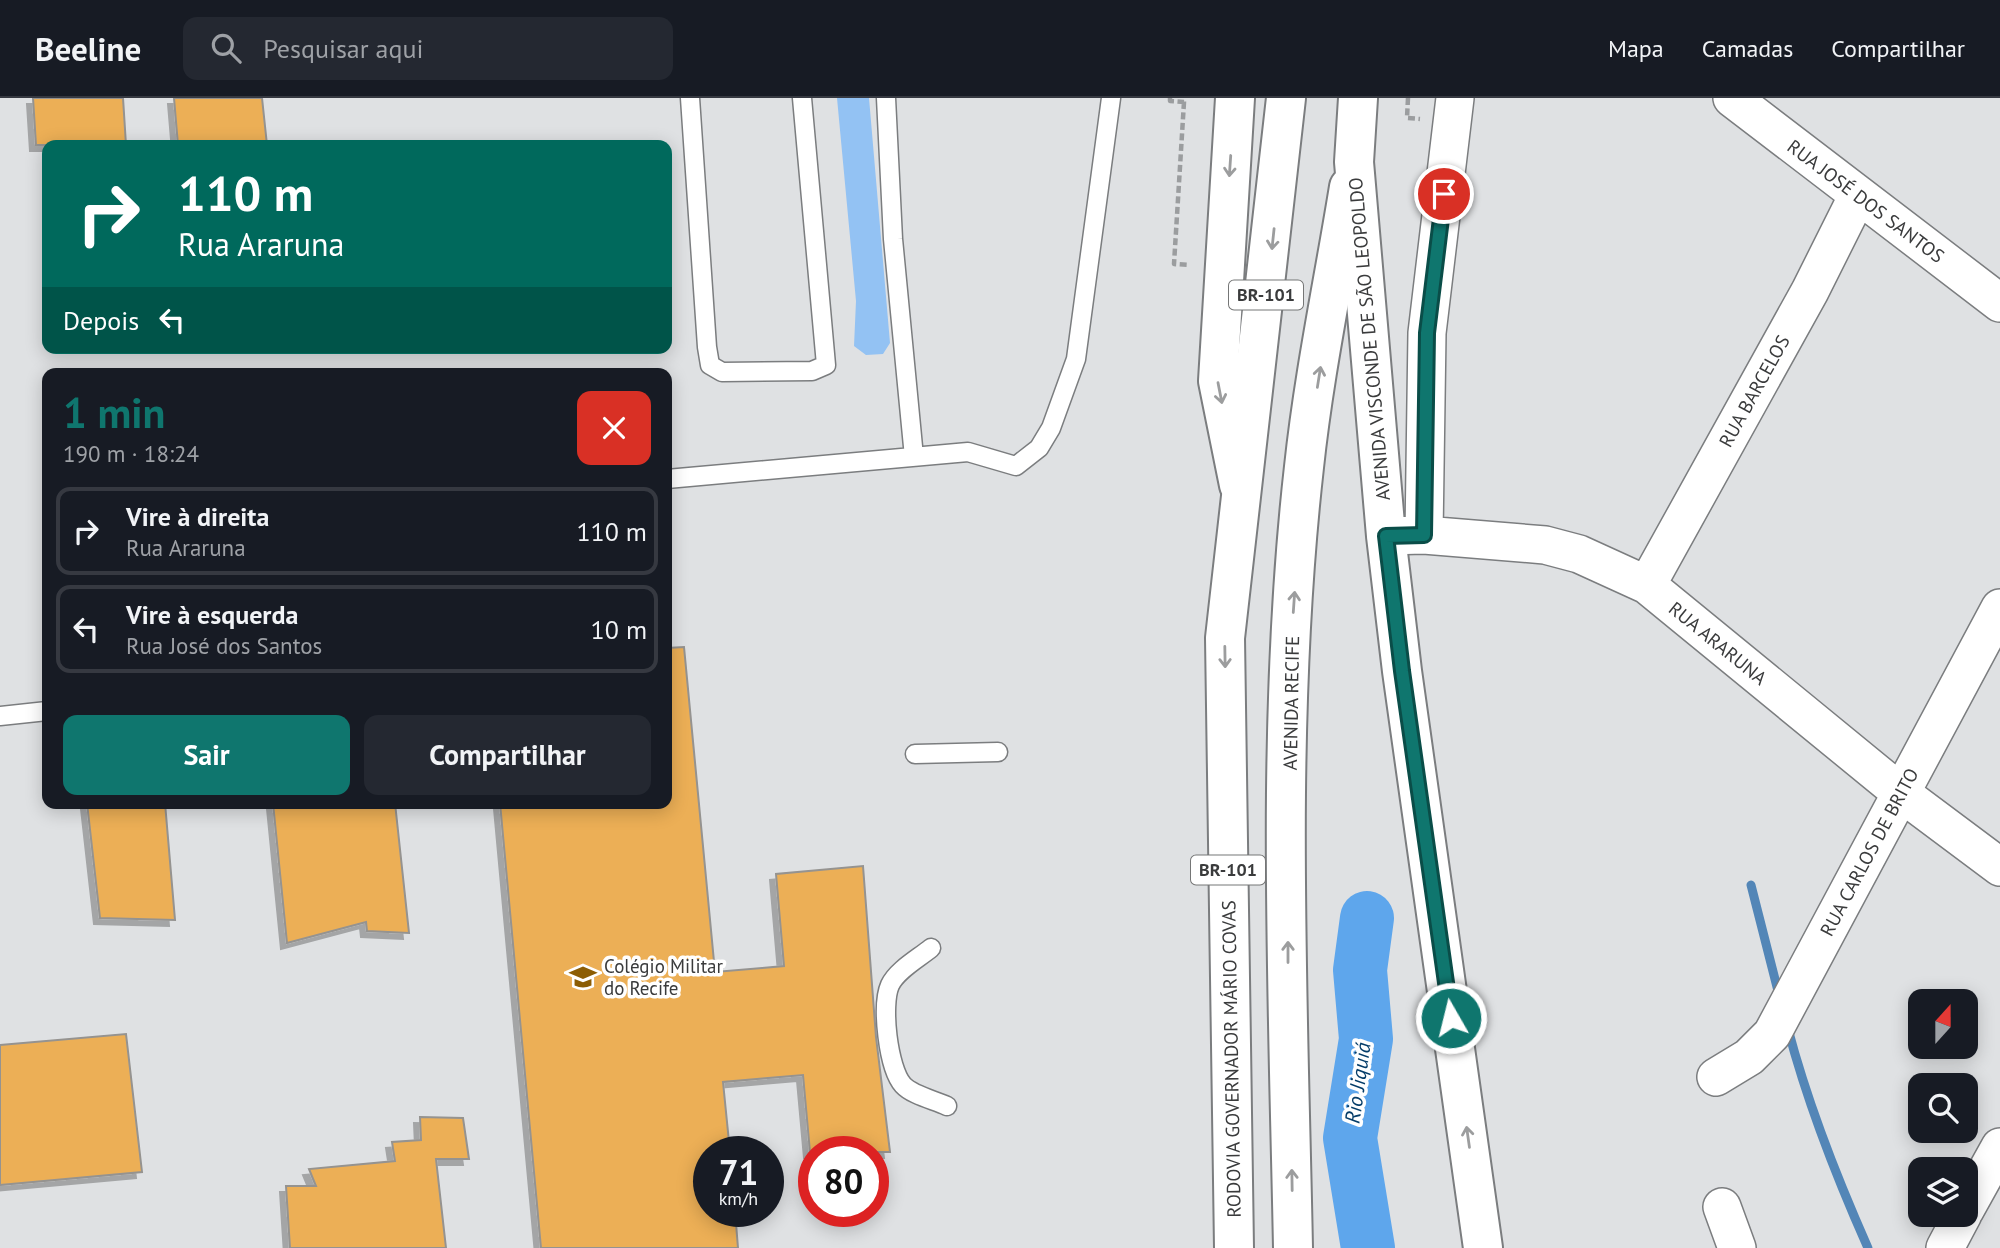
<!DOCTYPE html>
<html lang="pt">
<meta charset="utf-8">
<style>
:root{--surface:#171b24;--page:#242831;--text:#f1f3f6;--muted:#9ea1a6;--line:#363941;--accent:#0f766e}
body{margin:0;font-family:"PT Sans",sans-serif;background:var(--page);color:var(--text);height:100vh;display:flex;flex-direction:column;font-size:26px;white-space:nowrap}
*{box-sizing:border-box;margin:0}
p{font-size:23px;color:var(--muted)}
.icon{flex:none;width:38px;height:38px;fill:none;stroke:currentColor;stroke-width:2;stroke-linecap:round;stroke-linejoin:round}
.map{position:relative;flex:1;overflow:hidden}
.side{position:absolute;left:42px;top:270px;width:630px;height:441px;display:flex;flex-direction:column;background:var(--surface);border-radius:14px;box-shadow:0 4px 18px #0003}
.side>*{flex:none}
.banner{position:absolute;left:42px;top:42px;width:630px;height:214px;border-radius:14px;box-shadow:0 4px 18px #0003;background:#00695c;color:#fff;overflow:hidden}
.needle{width:46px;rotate:21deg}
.fabs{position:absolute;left:1908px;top:891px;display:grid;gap:14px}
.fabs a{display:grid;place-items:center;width:70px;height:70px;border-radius:14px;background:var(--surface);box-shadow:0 4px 18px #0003;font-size:35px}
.speed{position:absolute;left:693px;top:1038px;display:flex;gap:14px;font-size:35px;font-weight:700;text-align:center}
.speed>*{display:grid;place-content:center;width:91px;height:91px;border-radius:50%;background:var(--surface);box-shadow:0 4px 18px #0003;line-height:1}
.speed small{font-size:18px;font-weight:400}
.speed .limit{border:10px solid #d22;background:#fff;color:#111}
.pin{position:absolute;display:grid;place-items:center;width:60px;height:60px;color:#fff;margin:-30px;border:4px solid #fff;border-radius:50%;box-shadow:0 2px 7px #0007}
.me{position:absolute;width:77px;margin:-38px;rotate:352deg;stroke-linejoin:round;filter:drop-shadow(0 0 5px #0008)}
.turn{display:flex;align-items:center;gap:24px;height:147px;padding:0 21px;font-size:32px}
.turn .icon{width:91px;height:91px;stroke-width:2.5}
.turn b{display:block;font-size:49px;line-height:60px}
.then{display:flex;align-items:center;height:66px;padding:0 21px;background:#0003;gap:14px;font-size:26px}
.round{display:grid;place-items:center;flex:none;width:74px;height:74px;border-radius:14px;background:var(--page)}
.overview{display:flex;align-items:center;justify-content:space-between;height:119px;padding:0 21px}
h1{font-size:42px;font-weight:700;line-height:52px;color:var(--accent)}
.action{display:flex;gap:14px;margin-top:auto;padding:14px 21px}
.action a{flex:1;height:80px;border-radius:14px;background:var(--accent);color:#fff;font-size:28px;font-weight:700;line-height:80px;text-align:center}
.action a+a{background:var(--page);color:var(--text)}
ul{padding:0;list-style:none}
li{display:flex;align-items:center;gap:21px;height:88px;margin:0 14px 10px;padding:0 7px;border:4px solid var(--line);border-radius:14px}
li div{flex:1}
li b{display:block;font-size:26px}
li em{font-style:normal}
header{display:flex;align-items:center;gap:42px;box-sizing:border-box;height:98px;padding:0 35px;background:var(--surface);border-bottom:2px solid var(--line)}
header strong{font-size:33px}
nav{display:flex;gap:38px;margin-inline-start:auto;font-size:24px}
.search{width:490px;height:63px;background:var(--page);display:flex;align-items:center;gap:18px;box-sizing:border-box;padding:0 24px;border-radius:14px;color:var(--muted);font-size:26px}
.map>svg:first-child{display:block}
.green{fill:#93c2f3}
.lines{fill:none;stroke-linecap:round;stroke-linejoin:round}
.stream{stroke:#5386b7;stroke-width:9}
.river{stroke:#5ea6ec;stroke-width:54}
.building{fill:#ecaf57;stroke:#959390;stroke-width:2;filter:url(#shadow)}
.service-casing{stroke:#7b7d7f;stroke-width:21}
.minor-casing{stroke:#7b7d7f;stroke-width:40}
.secondary-casing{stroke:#7b7d7f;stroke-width:42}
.primary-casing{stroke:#7b7d7f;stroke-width:42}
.trunk-casing{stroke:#7b7d7f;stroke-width:42}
.path{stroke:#9b9d9f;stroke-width:4.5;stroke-dasharray:7 3.5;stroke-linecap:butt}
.service{stroke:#fff;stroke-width:18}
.minor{stroke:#fff;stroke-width:37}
.secondary{stroke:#fff;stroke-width:38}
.primary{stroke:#fff;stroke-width:38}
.trunk{stroke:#fff;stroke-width:38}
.oneway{stroke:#9c9d9e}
.route-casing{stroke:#0a4d48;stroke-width:18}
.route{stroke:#0f766e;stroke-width:12}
.labels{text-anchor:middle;stroke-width:7;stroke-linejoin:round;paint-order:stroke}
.shield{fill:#fff;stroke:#757676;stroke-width:2}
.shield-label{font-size:18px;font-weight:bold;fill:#3a3b3c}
.street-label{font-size:19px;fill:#3a3b3c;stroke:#fff}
.poi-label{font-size:19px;fill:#3a3b3c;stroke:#fff;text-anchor:start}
.water-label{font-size:21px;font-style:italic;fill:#053d69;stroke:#fff}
</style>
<header>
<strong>Beeline</strong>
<div class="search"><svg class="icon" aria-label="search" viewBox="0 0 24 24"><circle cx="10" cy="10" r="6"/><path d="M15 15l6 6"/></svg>Pesquisar aqui</div>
<nav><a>Mapa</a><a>Camadas</a><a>Compartilhar</a></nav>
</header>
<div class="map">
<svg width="2000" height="1150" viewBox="0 0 2000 1150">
<defs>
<filter id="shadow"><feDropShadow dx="-6" dy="6" stdDeviation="0" flood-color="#0004"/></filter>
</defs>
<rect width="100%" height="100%" fill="#dfe1e3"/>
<path class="green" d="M837 0H869L890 245 883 256 866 257 854 248 856 203Z"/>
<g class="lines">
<path class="stream" d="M1751 787 1779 897
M1788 931C1808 1007 1836 1078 1868 1150"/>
<path class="river" d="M1367 820 1360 872 1366 941 1350 1040 1368 1150"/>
</g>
<path class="building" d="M33 0H123L126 47H36Z
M174 0H262L267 47H178Z
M684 549 715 874 784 868 776 776 863 768 876 939 890 1054H810L803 977 723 984 730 1054H709V1113H735L738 1150H541L500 705H667V550Z
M87 705H165L175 822 100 820Z
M273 705H395L409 835 367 833 366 824 287 845Z
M126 936 142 1074 0 1087V947Z
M420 1019 463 1020 469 1061H436L446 1150H290L286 1088H316L309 1071 395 1063 392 1044 421 1042Z"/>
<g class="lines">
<defs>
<path id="service" d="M690 0 707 249 710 267 722 274 812 273 826 267 802 0
M886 0 893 141 914 359
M667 381 968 354 1016 368 1039 350 1051 330 1076 261 1111 0
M0 618 47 613
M915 656 998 654
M931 850C919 860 897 872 890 887 881 907 888 970 903 987 912 997 934 1002 947 1008"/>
<path id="minor" d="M1732 0 2000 205
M1424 437 1427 235 1455 0
M1386 438 1424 437 1545 447 1579 456 1647 487 1901 695 2000 769
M1647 487 1810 193 1858 97
M1716 979 1749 959 1772 936 2000 510
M1722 1109 1737 1150
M1965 1112 2000 1049
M1945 1150 1963 1116"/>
<path id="secondary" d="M1235 0 1218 283 1239 387"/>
<path id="primary" d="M1293 1150C1288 893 1275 624 1304 369 1314 275 1334 182 1349 89"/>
<path id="trunk" d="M1358 0 1354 64 1386 438 1402 573 1483 1150
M1234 1150 1225 540 1286 0"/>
</defs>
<use href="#service" class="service-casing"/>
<use href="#minor" class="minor-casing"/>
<use href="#secondary" class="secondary-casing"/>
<use href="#primary" class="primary-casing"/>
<use href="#trunk" class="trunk-casing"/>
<path class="path" d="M1170 0V3L1184 4V0
M1408 0 1407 20 1420 21
M1184 4 1174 166 1190 167"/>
<use href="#service" class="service"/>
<use href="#minor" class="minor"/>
<use href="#secondary" class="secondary"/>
<use href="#primary" class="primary"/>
<use href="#trunk" class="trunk"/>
</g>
<defs><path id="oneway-shaft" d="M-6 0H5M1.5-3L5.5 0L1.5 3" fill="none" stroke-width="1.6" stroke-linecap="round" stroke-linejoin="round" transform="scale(1.75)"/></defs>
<g class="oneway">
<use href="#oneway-shaft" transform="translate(1230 68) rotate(94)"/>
<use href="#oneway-shaft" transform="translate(1273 141) rotate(96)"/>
<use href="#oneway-shaft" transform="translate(1319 279) rotate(-81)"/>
<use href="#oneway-shaft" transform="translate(1220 295) rotate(79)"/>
<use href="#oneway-shaft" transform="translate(1294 504) rotate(-86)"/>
<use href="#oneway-shaft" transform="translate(1225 559) rotate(89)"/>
<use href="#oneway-shaft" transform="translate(1288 854) rotate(-90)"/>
<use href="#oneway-shaft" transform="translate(1468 1039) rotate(-98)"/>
<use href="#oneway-shaft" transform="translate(1292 1082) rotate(-91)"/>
</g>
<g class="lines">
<defs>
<path id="route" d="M1444 96 1427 235 1424 437 1386 438 1402 573 1451 920"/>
</defs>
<use href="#route" class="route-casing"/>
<use href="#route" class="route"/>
</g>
<defs>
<symbol id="school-bare" viewBox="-9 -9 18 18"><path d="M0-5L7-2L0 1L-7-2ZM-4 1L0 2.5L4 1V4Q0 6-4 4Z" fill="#8c5d04" stroke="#fff" stroke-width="2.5" paint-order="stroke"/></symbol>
</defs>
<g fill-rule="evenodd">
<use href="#school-bare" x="564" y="860" width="38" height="38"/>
</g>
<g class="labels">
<g class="shield">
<rect x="1229" y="182.5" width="74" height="29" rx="5"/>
<rect x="1191" y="757.5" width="74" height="29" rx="5"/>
</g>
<g class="shield-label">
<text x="1266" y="203">BR-101</text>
<text x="1228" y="778">BR-101</text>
</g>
<g class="street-label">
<text transform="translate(1866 103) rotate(37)" y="7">RUA JOSÉ DOS SANTOS</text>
<text transform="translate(1369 241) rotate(-95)" y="7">AVENIDA VISCONDE DE SÃO LEOPOLDO</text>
<text transform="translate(1754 293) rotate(-61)" y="7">RUA BARCELOS</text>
<text transform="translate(1718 545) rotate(39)" y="7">RUA ARARUNA</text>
<text transform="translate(1291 605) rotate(-89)" y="7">AVENIDA RECIFE</text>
<text transform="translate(1869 754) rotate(-62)" y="7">RUA CARLOS DE BRITO</text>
<text transform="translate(1231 961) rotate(-91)" y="7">RODOVIA GOVERNADOR MÁRIO COVAS</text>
</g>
<g class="poi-label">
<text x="604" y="875">Colégio Militar<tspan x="604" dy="22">do Recife</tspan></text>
</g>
<g class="water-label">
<text transform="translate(1358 985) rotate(-82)" y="7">Rio Jiquiá</text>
</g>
</g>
</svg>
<div class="fabs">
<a><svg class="needle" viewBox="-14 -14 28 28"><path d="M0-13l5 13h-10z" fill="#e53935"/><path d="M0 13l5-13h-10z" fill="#9ea1a6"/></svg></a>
<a><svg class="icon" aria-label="search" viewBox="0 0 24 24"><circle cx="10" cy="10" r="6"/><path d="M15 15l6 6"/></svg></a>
<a><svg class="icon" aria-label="layers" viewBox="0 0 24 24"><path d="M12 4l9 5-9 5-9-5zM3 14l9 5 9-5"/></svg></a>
</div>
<div class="speed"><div>71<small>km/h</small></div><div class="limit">80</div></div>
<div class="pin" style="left:1444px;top:96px;background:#d93025"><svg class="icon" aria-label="arrive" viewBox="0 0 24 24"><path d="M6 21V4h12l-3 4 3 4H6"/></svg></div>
<svg class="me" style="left:1451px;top:920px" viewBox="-20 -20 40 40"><circle r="17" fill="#0f766e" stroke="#fff" stroke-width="3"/><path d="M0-11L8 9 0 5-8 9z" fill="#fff"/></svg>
<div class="banner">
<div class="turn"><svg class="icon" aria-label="right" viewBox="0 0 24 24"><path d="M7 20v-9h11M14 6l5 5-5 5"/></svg><div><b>110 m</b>Rua Araruna</div></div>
<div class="then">Depois<svg class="icon" aria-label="left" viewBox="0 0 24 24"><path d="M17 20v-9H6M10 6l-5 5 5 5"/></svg></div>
</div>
<section class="side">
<div class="overview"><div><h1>1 min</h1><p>190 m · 18:24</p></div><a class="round" style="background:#d93025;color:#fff"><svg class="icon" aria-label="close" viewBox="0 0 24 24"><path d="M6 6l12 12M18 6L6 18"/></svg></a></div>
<ul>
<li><svg class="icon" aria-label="right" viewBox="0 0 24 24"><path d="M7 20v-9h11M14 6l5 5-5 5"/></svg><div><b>Vire à direita</b><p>Rua Araruna</p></div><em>110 m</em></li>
<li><svg class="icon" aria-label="left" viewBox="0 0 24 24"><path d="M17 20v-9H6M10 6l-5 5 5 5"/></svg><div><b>Vire à esquerda</b><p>Rua José dos Santos</p></div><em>10 m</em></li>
</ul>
<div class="action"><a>Sair</a><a>Compartilhar</a></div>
</section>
</div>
